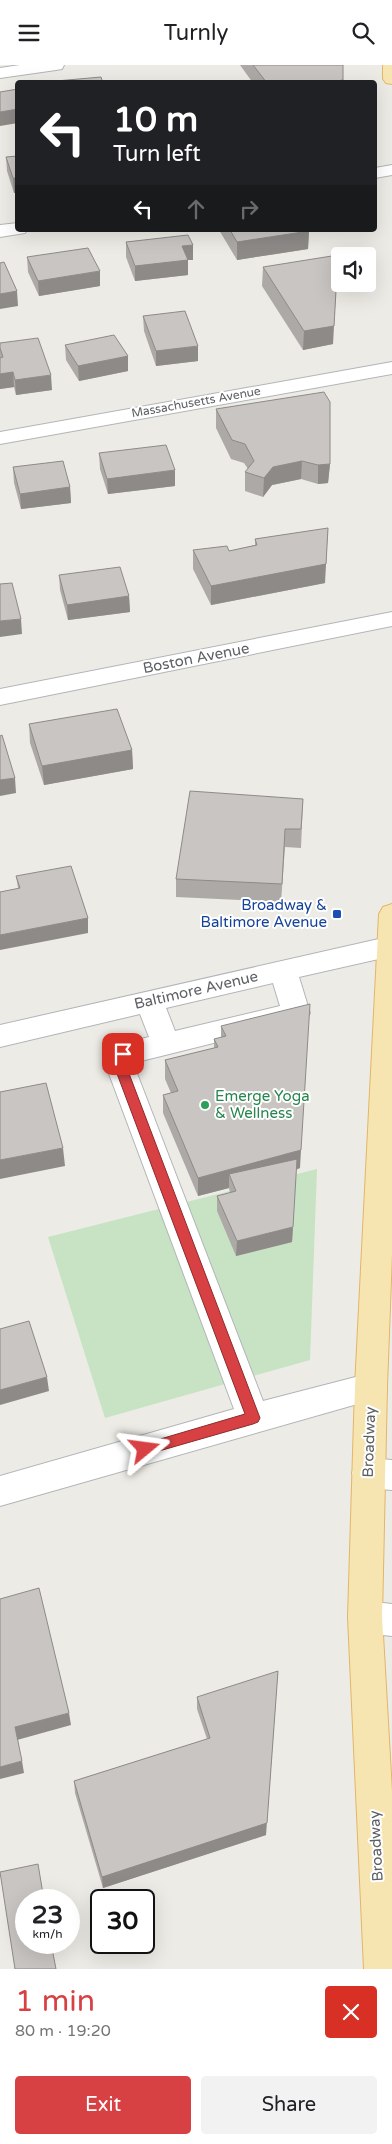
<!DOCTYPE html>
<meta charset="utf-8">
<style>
:root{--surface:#fff;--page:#f2f2f2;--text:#202124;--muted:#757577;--accent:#d84143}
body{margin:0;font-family:"Varela Round",sans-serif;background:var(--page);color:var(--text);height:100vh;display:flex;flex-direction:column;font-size:19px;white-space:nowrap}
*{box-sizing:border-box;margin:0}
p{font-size:16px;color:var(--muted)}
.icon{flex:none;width:28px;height:28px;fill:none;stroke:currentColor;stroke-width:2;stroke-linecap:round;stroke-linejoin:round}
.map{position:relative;height:1904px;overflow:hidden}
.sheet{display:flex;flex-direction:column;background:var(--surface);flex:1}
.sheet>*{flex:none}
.banner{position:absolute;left:15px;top:15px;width:362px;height:152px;border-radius:5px;box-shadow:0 5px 20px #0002;background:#202124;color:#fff;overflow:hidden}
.buttons{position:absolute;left:331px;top:182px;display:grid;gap:10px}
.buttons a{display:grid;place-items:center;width:45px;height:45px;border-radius:5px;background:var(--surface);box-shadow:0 5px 20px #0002;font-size:25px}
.speed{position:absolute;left:15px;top:1824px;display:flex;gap:10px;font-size:25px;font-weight:700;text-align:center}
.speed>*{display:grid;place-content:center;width:65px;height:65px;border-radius:50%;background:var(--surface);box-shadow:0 5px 20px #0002;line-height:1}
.speed small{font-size:12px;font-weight:400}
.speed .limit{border:2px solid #111;border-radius:8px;background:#fff;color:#111}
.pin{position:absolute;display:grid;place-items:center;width:42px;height:42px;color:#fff;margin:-21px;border-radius:10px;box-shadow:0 2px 8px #0006}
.me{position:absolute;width:55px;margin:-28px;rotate:74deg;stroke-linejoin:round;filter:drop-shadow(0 0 4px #0008)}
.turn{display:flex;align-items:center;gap:18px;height:105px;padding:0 15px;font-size:22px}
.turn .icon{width:65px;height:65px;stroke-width:2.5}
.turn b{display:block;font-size:35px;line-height:42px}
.lanes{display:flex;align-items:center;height:48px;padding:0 15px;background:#0003;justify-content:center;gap:25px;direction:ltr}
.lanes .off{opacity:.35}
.round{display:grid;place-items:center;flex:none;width:52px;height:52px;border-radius:5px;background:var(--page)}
.headline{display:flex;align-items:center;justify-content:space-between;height:85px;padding:0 15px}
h1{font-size:30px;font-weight:600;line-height:38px;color:var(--accent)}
.primary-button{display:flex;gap:10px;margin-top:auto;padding:10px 15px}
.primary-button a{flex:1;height:58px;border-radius:5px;background:var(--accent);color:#fff;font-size:20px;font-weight:600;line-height:58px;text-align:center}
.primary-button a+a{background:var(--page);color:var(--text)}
header{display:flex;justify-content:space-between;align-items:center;height:65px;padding:0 15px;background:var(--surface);font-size:22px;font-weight:600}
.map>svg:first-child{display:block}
.green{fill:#c7e3c4}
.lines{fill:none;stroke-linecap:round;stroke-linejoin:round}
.minor-casing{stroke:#b2b5b8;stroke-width:2}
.major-casing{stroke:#e3b568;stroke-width:2}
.minor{fill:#fff;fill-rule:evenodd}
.major{fill:#f7e5b1;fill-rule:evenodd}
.wall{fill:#ada9a7}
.shaded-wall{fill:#8d8a88}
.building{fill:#c9c5c2;stroke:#8d8a88}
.route{fill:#d84143;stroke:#8c2a2c}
.transit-dot{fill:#1a4fb4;stroke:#fff;stroke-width:2}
.leisure-dot{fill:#2e9e5b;stroke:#fff;stroke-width:2}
.labels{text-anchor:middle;stroke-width:4;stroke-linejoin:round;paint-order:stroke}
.far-street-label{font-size:12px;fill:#5d6064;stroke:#fff}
.street-label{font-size:15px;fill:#5d6064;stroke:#fff}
.transit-label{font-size:15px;fill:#164399;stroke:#fff;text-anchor:end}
.leisure-label{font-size:15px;fill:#27864d;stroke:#fff;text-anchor:start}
</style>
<header><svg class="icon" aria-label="menu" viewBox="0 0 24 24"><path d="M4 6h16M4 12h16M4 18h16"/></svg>Turnly<svg class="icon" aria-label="search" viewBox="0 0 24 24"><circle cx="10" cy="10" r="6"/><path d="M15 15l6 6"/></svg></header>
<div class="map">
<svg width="392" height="1904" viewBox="0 0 392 1904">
<rect width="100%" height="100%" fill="#edebe5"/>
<path class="green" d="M317 1104 310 1295 105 1353 48 1172Z"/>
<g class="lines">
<defs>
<path id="minor" d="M20 0H64L62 4 56 5 0 13V3Z
M392 100V110L375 113V103Z
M18 158V165H27L25 168 0 172V160Z
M392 297V309L0 379V367Z
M392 547V561L0 640V624Z
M392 871V891L299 912 310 948 306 955 133 998 263 1336 371 1308 382 1312 387 1322 382 1332 0 1441V1411L234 1344 105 998 113 981 149 972 140 949 0 982V960ZM273 918 280 941 175 966 166 943Z
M368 1393 392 1395V1425L368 1423 356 1418 352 1408 356 1398Z
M365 1536 392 1539V1571L365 1568 353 1563 348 1552 353 1541Z"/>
<path id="major" d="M383 0H392V19L386 18 383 14Z
M392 839V1188L387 1322 382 1552 392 1727V1904H364L348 1552 355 1322 379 849 383 842Z"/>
</defs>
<use href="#minor" class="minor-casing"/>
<use href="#major" class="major-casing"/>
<use href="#minor" class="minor"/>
<use href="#major" class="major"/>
</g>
<path class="wall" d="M240 0H343V18H253Z
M18 91V127L14 128 7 106 6 92Z
M219 165H309L308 184 237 195Z
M126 177 193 195H188V210L135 216 126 192Z
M27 192 100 221 39 231 28 207Z
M263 202 333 279 303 285 262 221Z
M143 251 198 296 156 301 144 266Z
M0 278 52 325 16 330 14 322 0 324Z
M65 280 128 306 79 316 66 295Z
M216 344 330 399 328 418 318 419 301 414 272 420 263 432 245 426V407L248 404 244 398 231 394 216 363Z
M99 388 175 421 108 429 100 404Z
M13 402 70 422 71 438 21 444 14 418Z
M255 474 325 518 211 540 193 504V485L229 486 255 480Z
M59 510 129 531 130 547 68 555 60 525Z
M29 659 132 685 133 704 44 720 30 678Z
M303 734 301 783 285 782 281 837 176 832V814Z
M16 811 88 853V868L18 823Z
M221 961 300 1103 296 1105 292 1177 236 1191 217 1146V1131L230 1128 229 1123 198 1131 163 1048V1030L171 1028 165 1014V995L214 983V974L221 973Z
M197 1632 266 1770 103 1823 75 1728 74 1716 207 1674 197 1644Z"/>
<path class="shaded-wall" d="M343 15V18H324Z
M18 44V58L0 61V47Z
M13 113H18V127L14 128Z
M309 166 308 184 237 195V177Z
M193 180V195H188V210L135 216V201L182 181Z
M100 206V221L39 231 38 216Z
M337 208 333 279 303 285 304 266Z
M17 226 18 241 0 244V229Z
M198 281V296L156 301V286Z
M128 291V306L79 316 78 301Z
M13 307 14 322 0 324V309Z
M51 310 52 325 16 330 15 315Z
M302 396 301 414 272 420 263 432 264 413 273 402Z
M330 399 328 418 318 419V400Z
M175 405V421L108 429 107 414Z
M70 422 71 438 21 444 20 429Z
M328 463 325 518 211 540V521Z
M129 531 130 547 68 555 67 540Z
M21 554 22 569 0 572V556Z
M132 685 133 704 44 720 42 701Z
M15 713 16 728 0 731V715Z
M88 853V868L0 885V870Z
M63 1083 65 1101 0 1114V1095Z
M301 1085 300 1103 234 1121 229 1109V1123L198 1131V1113Z
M293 1162 292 1177 236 1191 237 1176Z
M47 1312 49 1326 0 1340V1325Z
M278 1606 266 1770 103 1823 102 1812Z
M69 1648 71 1660 17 1675 15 1662Z
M22 1696 24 1708 0 1714V1702Z"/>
<path class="building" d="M253 0H343V15L324 18H267Z
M101 12 103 18H45V17Z
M18 24V44L0 47V27Z
M18 91V113H13L6 92Z
M230 165H309V166L237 177Z
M188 170 193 180 182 181 188 195 135 201 126 177Z
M88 183 100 206 38 216 27 192Z
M338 190 334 261 304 266 263 202Z
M4 197 17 226 0 229V198Z
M185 246 198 281 156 286 143 251Z
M114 270 128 291 78 301 65 280Z
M38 273 51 310 15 315 13 307 0 309V293L3 292 0 283V278Z
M324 327 330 337V399L318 400 302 396 273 402 264 413 245 407 254 396 245 379 232 375 216 344Z
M166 380 175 405 107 414 99 388Z
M63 396 70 422 20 429 13 402Z
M328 463 326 499 211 521 193 485 227 481 229 486 257 480 255 474Z
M120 502 129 531 67 540 59 510Z
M12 518 21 554 0 556V519Z
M117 644 132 685 42 701 29 659Z
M2 670 15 713 0 715V671Z
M190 726 303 734 301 764H285L282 819 176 814Z
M71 801 88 853 0 870V827L20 823 16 811Z
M310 939 301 1085 198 1113 163 1030 178 1026 165 995 218 982 214 974 226 971 221 961Z
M46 1018 63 1083 0 1095V1027Z
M297 1094 293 1162 237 1176 217 1131 236 1126 229 1109Z
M29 1256 47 1312 0 1325V1264Z
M39 1523 69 1648 15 1662 22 1696 0 1702V1534Z
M278 1606 267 1758 102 1812 74 1716 210 1673 197 1632Z
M38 1799 44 1835H26V1878H51L56 1904H15L0 1807Z"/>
<path class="route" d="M123 985 129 989 125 998 260 1353 258 1357 253 1359 145 1390 140 1389 138 1384 140 1380 245 1349 113 998 119 986Z"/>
<rect class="transit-dot" x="332" y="844" width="10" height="10" rx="2.5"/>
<circle class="leisure-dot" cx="205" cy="1040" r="5"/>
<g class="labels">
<g class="far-street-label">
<text transform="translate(196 337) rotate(-10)" y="4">Massachusetts Avenue</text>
</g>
<g class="street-label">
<text transform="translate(196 593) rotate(-11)" y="5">Boston Avenue</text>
<text transform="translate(196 925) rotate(-13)" y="5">Baltimore Avenue</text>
<text transform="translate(369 1377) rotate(-88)" y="5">Broadway</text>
<text transform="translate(376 1781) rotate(-93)" y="5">Broadway</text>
</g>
<g class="transit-label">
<text x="327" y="845">Broadway &amp;<tspan x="327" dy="17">Baltimore Avenue</tspan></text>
</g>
<g class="leisure-label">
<text x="215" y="1036">Emerge Yoga<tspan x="215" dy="17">&amp; Wellness</tspan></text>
</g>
</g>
</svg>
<div class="buttons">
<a><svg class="icon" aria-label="sound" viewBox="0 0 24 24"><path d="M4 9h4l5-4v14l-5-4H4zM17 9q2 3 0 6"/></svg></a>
</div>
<div class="speed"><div>23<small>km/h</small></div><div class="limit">30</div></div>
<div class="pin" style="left:123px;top:989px;background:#d93025"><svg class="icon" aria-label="arrive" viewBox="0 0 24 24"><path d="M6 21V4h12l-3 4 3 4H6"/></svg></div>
<svg class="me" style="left:145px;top:1384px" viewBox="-20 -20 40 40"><path d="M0-17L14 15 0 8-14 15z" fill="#d84143" stroke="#fff" stroke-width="4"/></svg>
<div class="banner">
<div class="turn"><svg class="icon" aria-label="left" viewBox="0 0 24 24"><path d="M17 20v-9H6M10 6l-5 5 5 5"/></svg><div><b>10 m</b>Turn left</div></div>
<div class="lanes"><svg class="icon" aria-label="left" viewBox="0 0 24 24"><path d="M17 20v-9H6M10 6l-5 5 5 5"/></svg><svg class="icon off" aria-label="ahead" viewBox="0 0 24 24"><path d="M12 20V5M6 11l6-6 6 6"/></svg><svg class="icon off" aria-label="right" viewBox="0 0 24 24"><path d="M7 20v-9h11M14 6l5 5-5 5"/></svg></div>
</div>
</div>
<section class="sheet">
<div class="headline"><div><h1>1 min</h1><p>80 m · 19:20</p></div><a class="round" style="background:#d93025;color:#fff"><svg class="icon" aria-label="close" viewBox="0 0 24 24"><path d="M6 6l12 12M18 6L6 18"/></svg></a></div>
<div class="primary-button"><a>Exit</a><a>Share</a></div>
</section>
